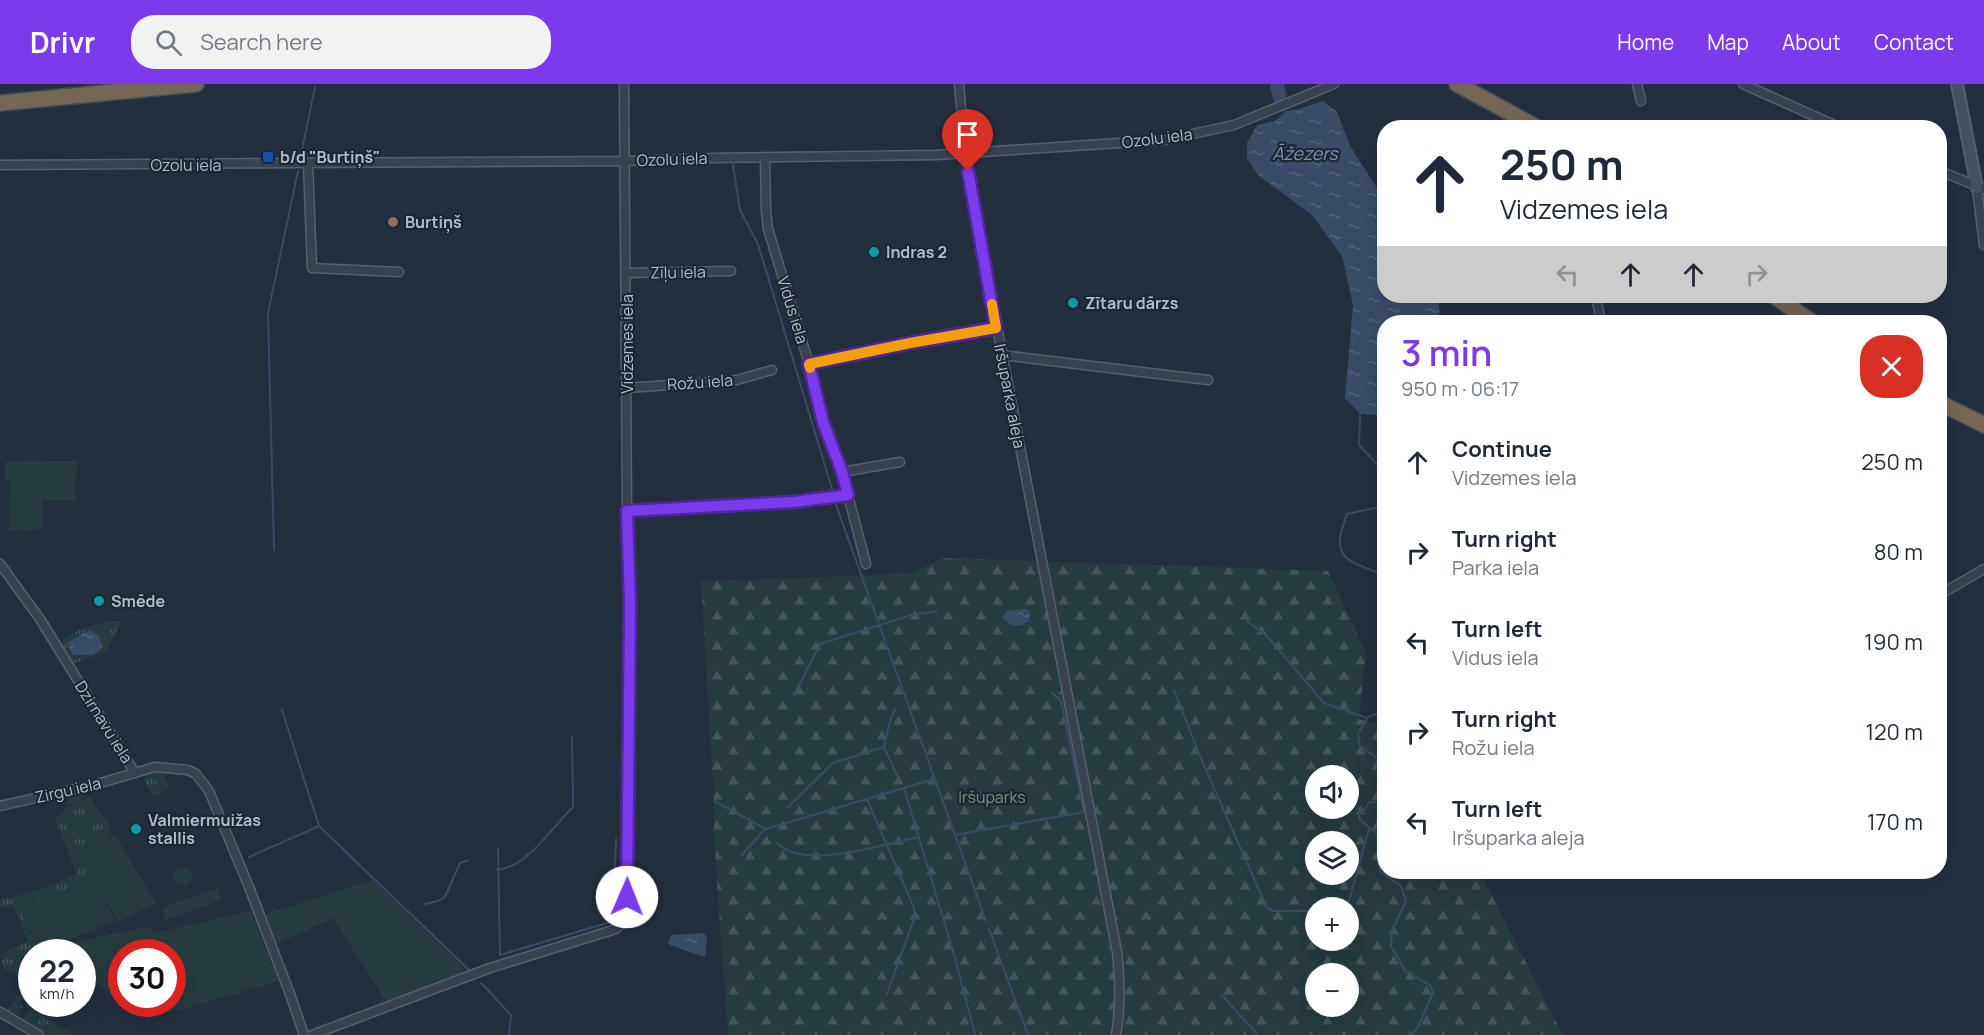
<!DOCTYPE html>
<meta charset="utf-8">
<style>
:root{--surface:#fff;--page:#f2f2f3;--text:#1f2937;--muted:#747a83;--accent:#7c3aed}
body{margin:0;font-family:Manrope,sans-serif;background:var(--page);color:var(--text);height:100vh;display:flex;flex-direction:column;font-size:22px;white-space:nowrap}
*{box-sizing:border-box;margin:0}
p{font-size:20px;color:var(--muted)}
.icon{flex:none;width:33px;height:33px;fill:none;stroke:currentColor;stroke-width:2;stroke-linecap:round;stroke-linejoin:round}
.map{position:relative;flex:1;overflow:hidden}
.side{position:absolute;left:1377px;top:231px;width:570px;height:564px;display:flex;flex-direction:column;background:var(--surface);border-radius:24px;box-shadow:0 6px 24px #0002}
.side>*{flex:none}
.top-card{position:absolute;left:1377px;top:36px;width:570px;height:183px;border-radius:24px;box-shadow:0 6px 24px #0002;background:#fff;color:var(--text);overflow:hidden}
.buttons{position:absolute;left:1305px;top:681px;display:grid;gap:12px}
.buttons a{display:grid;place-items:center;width:54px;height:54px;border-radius:50%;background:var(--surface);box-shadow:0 6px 24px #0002;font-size:30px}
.speed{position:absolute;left:18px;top:855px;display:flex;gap:12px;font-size:30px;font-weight:700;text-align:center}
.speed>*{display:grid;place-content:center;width:78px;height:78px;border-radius:50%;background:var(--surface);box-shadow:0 6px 24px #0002;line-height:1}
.speed small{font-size:15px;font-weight:400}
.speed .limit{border:9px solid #d22;background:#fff;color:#111}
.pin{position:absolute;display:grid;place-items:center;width:51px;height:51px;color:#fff;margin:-62px -26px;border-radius:50% 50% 50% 0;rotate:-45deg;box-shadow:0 0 6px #0007}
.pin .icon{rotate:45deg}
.me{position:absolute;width:66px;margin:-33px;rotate:1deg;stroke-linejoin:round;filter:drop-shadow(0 0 4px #0008)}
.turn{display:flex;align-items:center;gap:21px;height:126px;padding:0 24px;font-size:27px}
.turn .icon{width:78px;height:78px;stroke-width:2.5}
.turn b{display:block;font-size:42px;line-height:51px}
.lanes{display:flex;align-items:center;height:57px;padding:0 24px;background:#0003;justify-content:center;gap:30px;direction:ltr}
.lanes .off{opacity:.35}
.round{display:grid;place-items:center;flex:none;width:63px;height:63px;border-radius:24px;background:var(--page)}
.head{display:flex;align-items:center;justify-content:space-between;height:102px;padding:0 24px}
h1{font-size:36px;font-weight:600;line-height:45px;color:var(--accent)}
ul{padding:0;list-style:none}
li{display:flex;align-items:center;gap:18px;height:90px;padding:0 24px}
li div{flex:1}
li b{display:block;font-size:22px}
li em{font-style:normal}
header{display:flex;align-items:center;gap:36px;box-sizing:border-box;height:84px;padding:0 30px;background:var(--accent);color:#fff}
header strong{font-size:28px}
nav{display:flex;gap:33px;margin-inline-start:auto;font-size:21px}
.search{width:420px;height:54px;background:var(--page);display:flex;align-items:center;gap:15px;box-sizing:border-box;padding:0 21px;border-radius:24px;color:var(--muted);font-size:22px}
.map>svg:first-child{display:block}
.grass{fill:url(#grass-tufts);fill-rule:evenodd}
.forest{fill:url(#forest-firs);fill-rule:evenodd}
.garden{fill:#263c3f}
.water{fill:url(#water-ripples)}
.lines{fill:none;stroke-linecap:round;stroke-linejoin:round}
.stream{stroke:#394c67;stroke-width:2}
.river{stroke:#394c67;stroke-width:14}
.street-casing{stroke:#565f6c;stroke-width:11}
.secondary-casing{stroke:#565f6c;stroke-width:14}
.highway-casing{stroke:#434c59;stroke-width:18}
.street{stroke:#38414e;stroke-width:8}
.secondary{stroke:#465061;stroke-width:10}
.highway{stroke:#746855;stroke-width:15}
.route-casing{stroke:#51269a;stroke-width:15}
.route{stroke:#7c3aed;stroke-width:10}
.slow{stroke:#f59e0b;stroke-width:10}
.transit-dot{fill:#1a4fb4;stroke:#1d2633;stroke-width:2}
.education-dot{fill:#8d6e63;stroke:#1d2633;stroke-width:2}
.culture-dot{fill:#0f9aa8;stroke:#1d2633;stroke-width:2}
.labels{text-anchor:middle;stroke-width:4.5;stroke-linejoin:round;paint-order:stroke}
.street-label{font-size:16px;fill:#b4bcc9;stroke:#1d2633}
.poi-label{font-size:16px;font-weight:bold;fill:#b4bcc9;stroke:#1d2633;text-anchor:start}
.park-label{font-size:16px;fill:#6b9a76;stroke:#1d2633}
.water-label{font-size:18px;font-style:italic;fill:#7c92b1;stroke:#1d2633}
</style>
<header>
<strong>Drivr</strong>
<div class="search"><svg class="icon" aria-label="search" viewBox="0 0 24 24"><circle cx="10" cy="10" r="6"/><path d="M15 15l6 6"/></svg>Search here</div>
<nav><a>Home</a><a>Map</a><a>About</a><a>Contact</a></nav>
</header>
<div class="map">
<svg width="1984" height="951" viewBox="0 0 1984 951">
<defs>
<pattern id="grass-tufts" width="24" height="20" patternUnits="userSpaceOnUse" patternTransform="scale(1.5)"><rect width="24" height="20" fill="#263c3f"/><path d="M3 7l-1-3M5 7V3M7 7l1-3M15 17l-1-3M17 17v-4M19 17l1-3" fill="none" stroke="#435659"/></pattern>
<pattern id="forest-firs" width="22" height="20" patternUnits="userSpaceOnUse" patternTransform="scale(1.5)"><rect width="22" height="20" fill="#263c3f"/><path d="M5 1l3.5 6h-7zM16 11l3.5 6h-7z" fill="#435659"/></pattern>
<pattern id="water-ripples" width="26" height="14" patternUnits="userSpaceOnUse" patternTransform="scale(1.5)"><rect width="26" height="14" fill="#394c67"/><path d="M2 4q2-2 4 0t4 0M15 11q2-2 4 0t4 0" fill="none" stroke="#53647b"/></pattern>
</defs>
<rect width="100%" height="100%" fill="#242f3e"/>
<path class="grass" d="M115 537 121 538 107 567 72 580 62 561V557C76 545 97 539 115 537ZM90 546 99 551 102 562 93 571 67 559Z
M162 687 170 704 154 712 144 697 145 694 156 688Z
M76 708 87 709 80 716 81 718 90 713C92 716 93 719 95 722 102 732 112 737 111 753L77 778H80L94 797 24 822V834L39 868H32L31 901 8 886H4L0 870 28 857 13 820 0 824V816C27 810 52 803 77 790L55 735 63 729 65 724 72 722 71 719 66 721 69 714Z
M26 901 31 905 20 920 23 923 13 932 8 929 7 927 16 912H18Z
M30 925 32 926 75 951H48L21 937Z"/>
<path class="forest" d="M944 474 1328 487 1366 569 1359 635 1384 642V788H1480L1563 951H728L714 755V717L701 497 909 490ZM1316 692H1348V724H1316ZM1316 758H1348V790H1316ZM1316 824H1348V856H1316ZM1316 890H1348V922H1316Z"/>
<path class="garden" d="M77 377 75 416H42V445L9 446 10 397 5 396V378Z
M115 751 156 819 119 838 80 778 74 779 72 769 104 755 107 758Z
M174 793a9 9 0 1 1 18 0a9 9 0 1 1-18 0Z
M373 796 464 884 463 890 387 919 333 834 277 860 265 830Z
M93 798 116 837 39 868C33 856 19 835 24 822Z
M217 804 221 816 166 836 162 824Z
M251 827 279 897 148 935 126 920H172V868H122L121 917 83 890 82 868H74L71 859 143 843 158 848Z"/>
<path class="water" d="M1323 17 1337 28 1350 62 1384 115V212H1437L1440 228 1433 238H1384L1383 331 1360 330 1345 314 1353 221 1342 172 1312 131 1258 91 1247 74V59L1257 41 1275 37 1286 27 1296 26Z
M1025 525 1029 527 1031 531C1027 545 1011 544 1003 534L1004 530 1007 527Z
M90 546 99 551 102 562 100 566 93 571H73L67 559Z
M703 849 707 853 705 873 670 861 668 858 671 851Z"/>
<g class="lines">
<path class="stream" d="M300 76 315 3
M733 81 740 126 758 160 833 408
M1360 329 1359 361 1384 388
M835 418 986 837
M1384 422 1347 430C1329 475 1346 476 1384 491
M274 466 268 229 298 87
M1247 537 1267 552 1324 619 1367 634
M1384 540V546
M1174 606 1202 677 1267 824 1274 827H1316
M794 611 820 560 911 531 937 527
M282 626 319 742 469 886
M895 626 890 637 884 663 897 692
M1384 627 1368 633 1358 649 1359 661 1384 679
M904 704 953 867 975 950
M867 715 914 824V835L887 910
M714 717 766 745 934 695
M1384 717 1370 718 1359 732 1360 736 1380 752 1378 778 1381 788 1401 802 1406 817 1392 847 1391 862 1405 887 1430 901 1433 909 1419 941 1412 951
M788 723 833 679 884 663
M955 751 1084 728 1061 617 1052 609
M777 759C805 787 883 760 919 753
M498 765 500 871 607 839 613 831 616 755
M741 772 765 745
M249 773 319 742
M497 786C529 782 551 744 573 723L572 653
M425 820 438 817 445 813 460 779 468 776
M1345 824 1348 821 1369 744
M989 845 1028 951
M481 899 511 931 509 951
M1221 910 1258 951"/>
<path class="river" d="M1277 0 1280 15"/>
<defs>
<path id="street" d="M959 0 965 68 974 123 1117 868C1120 896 1121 923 1116 951
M1637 0 1641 17
M1743 0 1841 44
M765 74 766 127 768 145 809 280 823 338 842 388 866 480
M308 79 312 184 399 188
M0 81 625 77 713 74 936 71 1165 56 1234 41 1334 0
M1940 87 1984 105
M1977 104 1984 161
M626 189 731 187
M1596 212 1601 238
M1002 271 1208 296
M809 280 910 259 996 244
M627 304 737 296 772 286
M842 388 900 378
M627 427 793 418 848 410
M0 480 40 535 135 689
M1941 510 1984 485
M0 722 97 700 155 683 188 686 196 690 209 707 249 803 290 910 304 951
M0 928 39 951
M312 951 490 884 616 845 627 835 630 521 627 427 624 0"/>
<path id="secondary" d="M1957 0 1977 104"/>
<path id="highway" d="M1457 0 1538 44
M0 19 196 0
M1774 212 1812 238
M1940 319 1984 341"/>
</defs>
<use href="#street" class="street-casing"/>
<use href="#secondary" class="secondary-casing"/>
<use href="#highway" class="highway-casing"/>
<use href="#street" class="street"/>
<use href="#secondary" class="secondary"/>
<use href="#highway" class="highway"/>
</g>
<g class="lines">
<defs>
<path id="route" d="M627 813 630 521 627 427 793 418 848 411 842 388 823 338 809 280 910 259 996 244 968 87"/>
</defs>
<use href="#route" class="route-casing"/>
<use href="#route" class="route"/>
<path class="slow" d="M810 284 809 280 910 259 996 244 992 220"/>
</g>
<rect class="transit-dot" x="262" y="67" width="12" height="12" rx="3"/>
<circle class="education-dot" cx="393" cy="138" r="6"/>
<g class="culture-dot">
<circle cx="874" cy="168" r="6"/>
<circle cx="1073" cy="219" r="6"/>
<circle cx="99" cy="517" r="6"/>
<circle cx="136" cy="745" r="6"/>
</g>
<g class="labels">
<g class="street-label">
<text transform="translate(1157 54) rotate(-7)" y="6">Ozolu iela</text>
<text transform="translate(672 75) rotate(-2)" y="6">Ozolu iela</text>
<text x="186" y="87">Ozolu iela</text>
<text transform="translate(678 188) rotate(-1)" y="6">Zīļu iela</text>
<text transform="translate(793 226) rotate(73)" y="6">Vidus iela</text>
<text transform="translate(627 260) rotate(-90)" y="6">Vidzemes iela</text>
<text transform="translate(700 298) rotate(-4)" y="6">Rožu iela</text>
<text transform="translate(1010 312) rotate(79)" y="6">Iršuparka aleja</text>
<text transform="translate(104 638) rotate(58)" y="6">Dzirnavu iela</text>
<text transform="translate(68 706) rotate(-13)" y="6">Zirgu iela</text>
</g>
<g class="poi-label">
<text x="280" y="79">b/d "Burtiņš"</text>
<text x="405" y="144">Burtiņš</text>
<text x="886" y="174">Indras 2</text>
<text x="1085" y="225">Zītaru dārzs</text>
<text x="111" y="523">Smēde</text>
<text x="148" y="742">Valmiermuižas<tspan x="148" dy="18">stallis</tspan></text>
</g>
<g class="park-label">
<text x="992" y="719">Iršuparks</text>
</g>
<g class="water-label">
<text x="1305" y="76">Āžezers</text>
</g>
</g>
</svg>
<div class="buttons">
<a><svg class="icon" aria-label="sound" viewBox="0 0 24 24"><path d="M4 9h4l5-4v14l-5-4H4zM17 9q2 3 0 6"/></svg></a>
<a><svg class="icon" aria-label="layers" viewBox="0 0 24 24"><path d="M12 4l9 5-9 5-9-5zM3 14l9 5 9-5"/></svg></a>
<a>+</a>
<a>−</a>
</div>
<div class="speed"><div>22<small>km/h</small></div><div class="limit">30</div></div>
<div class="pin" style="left:968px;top:87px;background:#d93025"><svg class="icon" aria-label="arrive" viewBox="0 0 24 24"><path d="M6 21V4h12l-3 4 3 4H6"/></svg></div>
<svg class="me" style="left:627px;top:813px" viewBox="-20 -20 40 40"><circle r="19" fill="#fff"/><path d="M0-13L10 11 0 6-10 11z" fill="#7c3aed"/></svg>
<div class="top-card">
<div class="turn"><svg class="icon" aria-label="ahead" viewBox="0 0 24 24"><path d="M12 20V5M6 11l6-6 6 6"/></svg><div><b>250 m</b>Vidzemes iela</div></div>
<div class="lanes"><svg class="icon off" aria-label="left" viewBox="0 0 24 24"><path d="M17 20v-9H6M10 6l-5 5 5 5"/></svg><svg class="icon" aria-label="ahead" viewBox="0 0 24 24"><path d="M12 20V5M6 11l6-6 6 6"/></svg><svg class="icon" aria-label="ahead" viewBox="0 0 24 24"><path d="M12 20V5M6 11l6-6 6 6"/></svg><svg class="icon off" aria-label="right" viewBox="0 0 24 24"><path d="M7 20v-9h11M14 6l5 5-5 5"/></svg></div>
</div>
<section class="side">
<div class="head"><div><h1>3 min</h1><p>950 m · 06:17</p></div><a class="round" style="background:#d93025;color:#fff"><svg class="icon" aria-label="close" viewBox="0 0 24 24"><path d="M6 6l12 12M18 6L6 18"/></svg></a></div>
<ul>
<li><svg class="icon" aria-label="ahead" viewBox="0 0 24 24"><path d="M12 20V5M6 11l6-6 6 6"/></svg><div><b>Continue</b><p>Vidzemes iela</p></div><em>250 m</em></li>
<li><svg class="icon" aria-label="right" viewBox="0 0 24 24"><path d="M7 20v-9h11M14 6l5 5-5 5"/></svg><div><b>Turn right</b><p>Parka iela</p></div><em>80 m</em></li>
<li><svg class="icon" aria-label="left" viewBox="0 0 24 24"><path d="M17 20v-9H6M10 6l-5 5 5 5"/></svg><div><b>Turn left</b><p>Vidus iela</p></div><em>190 m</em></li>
<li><svg class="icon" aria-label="right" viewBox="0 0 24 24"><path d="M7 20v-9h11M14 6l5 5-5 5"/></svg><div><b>Turn right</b><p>Rožu iela</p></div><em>120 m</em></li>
<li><svg class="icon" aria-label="left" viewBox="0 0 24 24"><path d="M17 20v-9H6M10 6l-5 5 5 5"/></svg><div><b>Turn left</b><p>Iršuparka aleja</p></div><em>170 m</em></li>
</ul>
</section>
</div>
